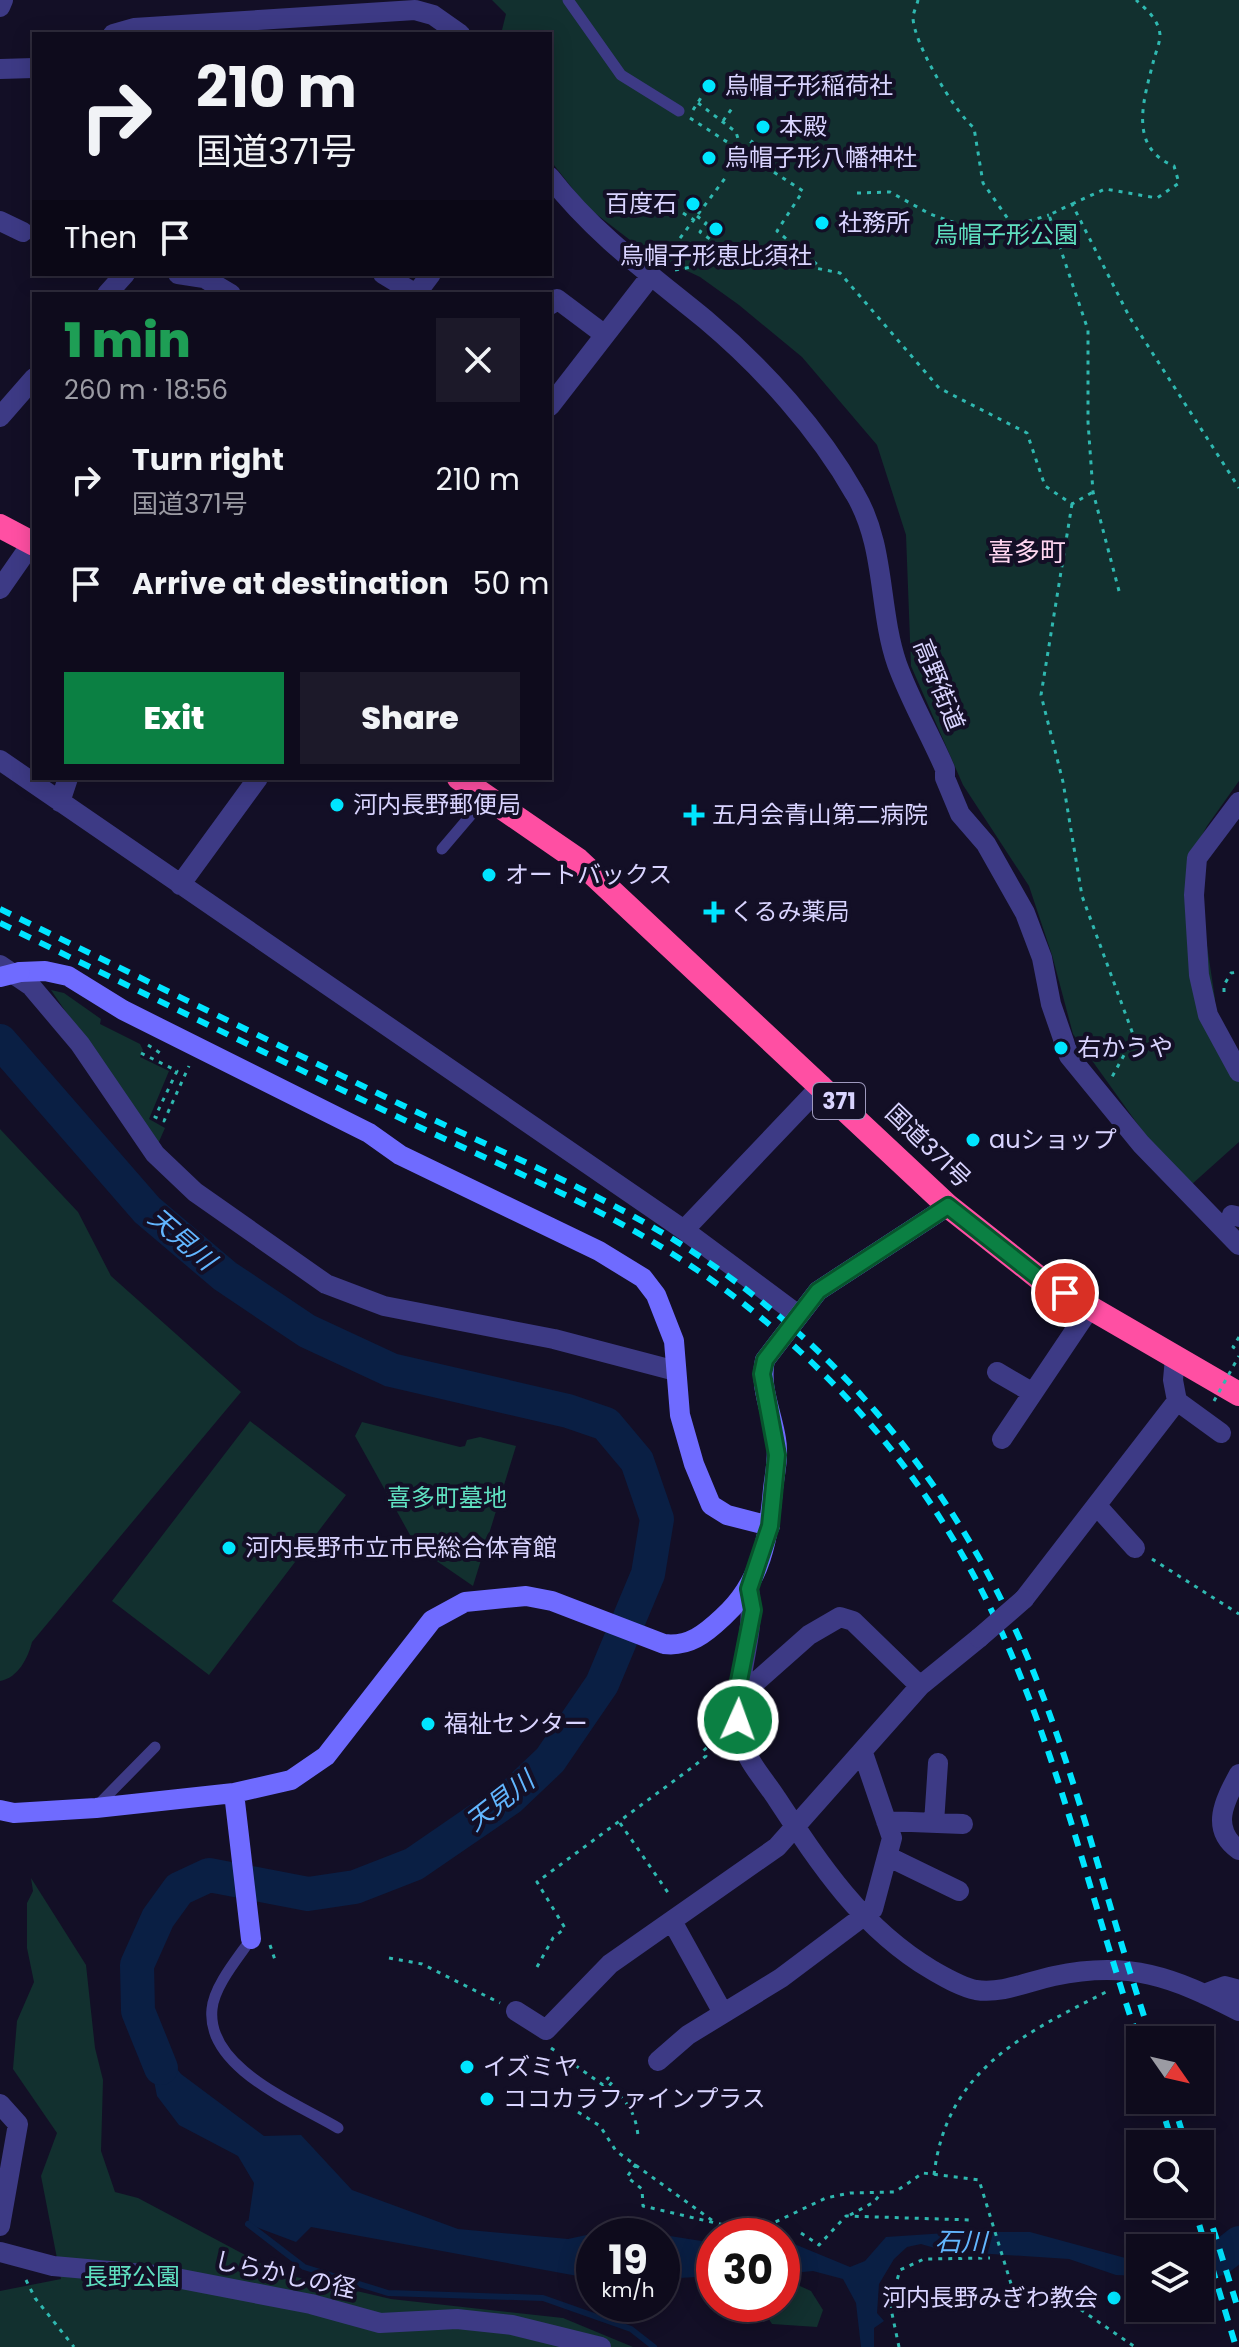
<!DOCTYPE html>
<meta charset="utf-8">
<style>
:root{--surface:#0e0b1c;--page:#1c1929;--text:#f1f3f6;--muted:#9b9ba3;--line:#2e2b3b;--accent:#0b8043}
body{margin:0;font-family:Poppins,"Noto Sans JP",sans-serif;background:var(--page);color:var(--text);height:100vh;display:flex;flex-direction:column;font-size:30px;white-space:nowrap}
*{box-sizing:border-box;margin:0}
p{font-size:26px;color:var(--muted)}
.icon{flex:none;width:44px;height:44px;fill:none;stroke:currentColor;stroke-width:2;stroke-linecap:round;stroke-linejoin:round}
.map{position:relative;flex:1;overflow:hidden}
.drawer{position:absolute;left:32px;top:292px;width:520px;height:488px;display:flex;flex-direction:column;background:var(--surface);border-radius:0px;box-shadow:0 4px 20px #0003,0 0 0 2px var(--line)}
.drawer>*{flex:none}
.banner{position:absolute;left:32px;top:32px;width:520px;height:244px;border-radius:0px;box-shadow:0 4px 20px #0003,0 0 0 2px var(--line);background:#0e0b1c;color:var(--text);overflow:hidden}
.needle{width:52px;rotate:124deg}
.controls{position:absolute;left:1126px;top:2026px;display:grid;gap:16px}
.controls a{display:grid;place-items:center;width:88px;height:88px;border-radius:0px;background:var(--surface);box-shadow:0 4px 20px #0003,0 0 0 2px var(--line);font-size:40px}
.speed{position:absolute;left:576px;top:2218px;display:flex;gap:16px;font-size:40px;font-weight:700;text-align:center}
.speed>*{display:grid;place-content:center;width:104px;height:104px;border-radius:50%;background:var(--surface);box-shadow:0 4px 20px #0003,0 0 0 2px var(--line);line-height:1}
.speed small{font-size:20px;font-weight:400}
.speed .limit{border:12px solid #d22;background:#fff;color:#111}
.pin{position:absolute;display:grid;place-items:center;width:68px;height:68px;color:#fff;margin:-34px;border:4px solid #fff;border-radius:50%;box-shadow:0 2px 8px #0007}
.me{position:absolute;width:88px;margin:-44px;rotate:2deg;stroke-linejoin:round;filter:drop-shadow(0 0 6px #0008)}
.turn{display:flex;align-items:center;gap:28px;height:168px;padding:0 32px;font-size:36px}
.turn .icon{width:104px;height:104px;stroke-width:2.5}
.turn b{display:block;font-size:56px;line-height:68px}
.then{display:flex;align-items:center;height:76px;padding:0 32px;background:#0003;gap:16px;font-size:30px}
.round{display:grid;place-items:center;flex:none;width:84px;height:84px;border-radius:0px;background:var(--page)}
.head{display:flex;align-items:center;justify-content:space-between;height:136px;padding:0 32px}
h1{font-size:48px;font-weight:800;line-height:60px;color:#1e9e55}
.primary-button{display:flex;gap:16px;margin-top:auto;padding:16px 32px}
.primary-button a{flex:1;height:92px;border-radius:0px;background:var(--accent);color:#fff;font-size:32px;font-weight:800;line-height:92px;text-align:center}
.primary-button a+a{background:var(--page);color:var(--text)}
ul{padding:0;list-style:none}
li{display:flex;align-items:center;gap:24px;height:104px;padding:0 32px}
li div{flex:1}
li b{display:block;font-size:30px}
li em{font-style:normal}
.map>svg:first-child{display:block}
.green{fill:#12302f}
.water{fill:#0a1f44}
.lines{fill:none;stroke-linecap:round;stroke-linejoin:round}
.stream{stroke:#0a1f44;stroke-width:6}
.river{stroke:#0a1f44;stroke-width:34}
.path{stroke:#2fb8b0;stroke-width:3;stroke-dasharray:4 6;stroke-linecap:butt}
.lane{stroke:#3d3a85;stroke-width:11}
.street{stroke:#3d3a85;stroke-width:20}
.secondary{stroke:#6f6bff;stroke-width:20}
.highway{stroke:#ff4fa3;stroke-width:24}
.rail{stroke:#00e5ff;stroke-width:6;stroke-dasharray:12 10;stroke-linecap:butt}
.path-bridge{stroke:#2fb8b0;stroke-width:3;stroke-dasharray:4 6;stroke-linecap:butt}
.street-bridge{stroke:#3d3a85;stroke-width:20}
.secondary-bridge{stroke:#6f6bff;stroke-width:20}
.route-casing{stroke:#07532c;stroke-width:20}
.route{stroke:#0b8043;stroke-width:14}
.poi-dot{fill:#00e5ff;stroke:#130f26;stroke-width:3}
.labels{text-anchor:middle;stroke-width:8;stroke-linejoin:round;paint-order:stroke}
.shield{fill:#130f26;stroke:#9e99be;stroke-width:2}
.shield-label{font-size:22px;font-weight:bold;fill:#d9d4ff}
.poi-label{font-size:24px;fill:#d9d4ff;stroke:#130f26;text-anchor:start}
.park-label{font-size:24px;fill:#5fe0c0;stroke:#130f26}
.street-label{font-size:24px;fill:#d9d4ff;stroke:#130f26}
.neighbourhood-label{font-size:26px;fill:#ffd6f0;stroke:#130f26}
.water-label{font-size:26px;font-style:italic;fill:#62b6ff;stroke:#130f26}
</style>
<div class="map">
<svg width="1239" height="2347" viewBox="0 0 1239 2347">
<rect width="100%" height="100%" fill="#130f26"/>
<path class="green" d="M492 0H1239V781L1207 826 1193 852 1215 999 1211 1022 1239 1074V1142L1191 1185 1154 1147 1073 1034 1052 955 1029 886 963 785 911 666 906 535 877 445 802 357 739 305 700 277 643 250 587 207 550 160V34H501L506 14Z
M51 990 64 993 101 1019 100 1024 140 1044 143 1050 140 1057 169 1071 149 1119 165 1128 157 1146Z
M0 1129 78 1212 111 1276 241 1392 32 1642C28 1658 18 1678 0 1681Z
M250 1421 346 1495 209 1675 112 1601Z
M362 1422 460 1447 465 1446 467 1440 480 1437 516 1446 473 1586 425 1553 410 1535 355 1436Z
M31 1878 86 1965 95 2048 103 2080 101 2151 115 2192 138 2198 279 2273 391 2299 563 2318 633 2347H0V2291L61 2279 41 2176 57 2133 13 2069 17 2021 34 1982 27 1948V1903L33 1891Z
M782 2278 811 2291 823 2310 817 2327 772 2324 759 2304H782Z"/>
<path class="water" d="M143 2025 181 2074 264 2136 301 2135 352 2190 458 2229 568 2239 619 2228 714 2243V2276L662 2279V2236H594V2279L311 2227 296 2242 248 2224 254 2183 238 2156 179 2125 157 2096Z
M961 2232H1030L1140 2262V2276L1116 2275 1069 2259 945 2251 921 2244 907 2247 894 2259 879 2284 877 2313 884 2321 874 2328V2347H861L856 2303 843 2279 813 2271 782 2274V2244L787 2241 850 2267 865 2261 886 2237Z"/>
<g class="lines">
<path class="stream" d="M248 2224 304 2267 388 2293 543 2298 631 2329 654 2347"/>
<path class="river" d="M0 1041 147 1210 225 1276 307 1331 391 1370 568 1411 606 1424 637 1461 657 1519 648 1574 602 1684 550 1760 510 1798 414 1864 355 1887 308 1894 209 1875 179 1889 158 1918 137 1965 138 2011 161 2068
M1200 2265 1220 2258 1239 2243"/>
<path class="path" d="M918 0C917 5 913 13 913 18 914 44 954 111 974 128L983 183 1013 226 1049 215
M698 103 736 132 741 149
M693 110 706 90
M690 118 803 191 777 231 820 267
M723 121 733 107
M745 152 753 140
M740 163 747 153
M857 193 890 192 930 214 958 224 1013 226
M1072 204 1105 189 1157 198 1179 183 1174 166C1127 147 1144 99 1154 59 1156 52 1160 42 1160 35 1159 20 1146 9 1136 0
M683 213 694 220
M697 216 706 223 700 232 725 250
M662 262 726 177
M675 270 703 265 725 250 840 273 939 388 1027 433 1045 486 1072 504 1093 492
M1072 504 1041 695 1063 782 1082 896 1134 1037 1112 1077
M1119 591 1093 492 1088 422V330L1049 215 1072 204 1130 318 1239 488
M1224 992V985L1231 973 1239 972
M148 1045 160 1053
M141 1053 177 1071 155 1117 164 1121 189 1066
M1239 1337 1233 1347 1239 1351
M1152 1559 1239 1614
M620 1823 671 1897
M270 1945 275 1960
M389 1958 422 1964 500 2003
M537 1967 553 1938 565 1928 537 1882 694 1766 706 1756 703 1751 721 1735
M551 2048 603 2085 608 2078 613 2081 608 2087C627 2099 636 2114 638 2136
M578 2112 600 2126 616 2151 713 2221
M636 2164 627 2177 642 2189 643 2206 754 2232 826 2198 850 2193 895 2192 923 2173 979 2180 1012 2287 1074 2305 1135 2347
M934 2175C946 2070 1023 2034 1108 1991L1107 1988
M850 2215 874 2202 882 2192
M801 2233 819 2245 846 2216 971 2220
M26 2280 35 2298 74 2347
M899 2347 890 2304 900 2270 924 2259 990 2258"/>
<path class="lane" d="M568 0 621 75 679 111
M442 849 488 795
M96 1807 155 1747
M251 1939C238 1958 214 1986 212 2009 206 2068 296 2103 338 2128"/>
<path class="street" d="M0 7 3 0
M113 34 134 28 415 10 433 15 460 34
M0 69 34 68
M550 177C594 234 651 275 706 320 762 367 819 430 855 494 886 546 878 609 897 664 910 700 930 734 945 769V778L960 814 986 844 1025 913 1042 958 1051 1004 1069 1056 1141 1144 1239 1245
M0 221 23 232
M178 274 204 278 231 294
M383 274 416 294 431 274
M107 294 125 274
M550 305 557 299 605 335
M550 406 650 277
M0 417 34 378
M0 589 32 543
M0 760 684 1230 797 1314
M60 802 68 778
M1239 802 1197 858 1194 895 1199 975 1208 1015 1239 1072
M180 885 258 778
M0 965 31 986 80 1044 155 1154 195 1192 326 1284 384 1306 554 1339 676 1371
M1232 1215 1239 1217
M684 1230 822 1085
M997 1372 1033 1393
M1177 1401 1221 1433
M1002 1439 1090 1308
M1098 1507 1135 1548
M749 1589C758 1639 729 1688 741 1739 747 1761 763 1778 775 1796 819 1863 861 1928 932 1970 946 1978 961 1987 976 1990 1003 1994 1029 1981 1054 1976 1129 1960 1173 1977 1239 2011
M1024 1599 1177 1401 1173 1380 1175 1358
M738 1698 809 1635 840 1617 853 1621 920 1686
M1239 1774C1225 1800 1209 1829 1239 1850
M886 1821 963 1824
M934 1823 938 1763
M889 1857 959 1891
M672 1921 723 2013
M1204 1994 1225 1986 1239 1990
M516 2011 546 2030 610 1964 777 1847 920 1686 979 1638
M658 2061 688 2035 781 1978 873 1909 892 1838 863 1753
M0 2104 18 2124 0 2226
M0 2252 53 2266 166 2276 311 2304 380 2323 457 2319 512 2325 601 2347"/>
<path class="secondary" d="M20 972 45 971 68 976 123 1010 369 1133 400 1155 599 1251 643 1278 656 1295 674 1341 680 1415 694 1464 711 1505 727 1515 770 1526
M234 1793 251 1939
M0 1810 14 1813 96 1808 234 1793 291 1780 326 1756 432 1620 465 1602 526 1596 552 1601 664 1644C689 1647 705 1634 723 1617 761 1583 769 1537 773 1489 775 1472 779 1456 776 1439 772 1413 759 1386 765 1360L818 1291 948 1206"/>
<path class="highway" d="M0 526 34 544
M459 778 578 860 948 1206 1039 1278 1239 1394"/>
<path class="rail" d="M0 909C134 975 268 1040 402 1105 484 1144 570 1180 649 1225 787 1304 899 1418 978 1556 1063 1704 1097 1879 1152 2040
M0 923C133 988 265 1053 398 1117 479 1156 565 1191 643 1236 779 1315 892 1427 968 1565 1051 1714 1085 1886 1140 2045
M1159 2100 1173 2144
M1172 2100 1186 2144
M1200 2186 1239 2312
M1193 2204 1236 2347"/>
<path class="path-bridge" d="M1214 1401 1239 1356"/>
<path class="street-bridge" d="M979 1638 1024 1599"/>
<path class="secondary-bridge" d="M0 977 20 972"/>
</g>
<g class="lines">
<defs>
<path id="route" d="M738 1720V1686L753 1610 749 1589 770 1526 777 1455 762 1374 765 1360 818 1291 948 1206 1039 1278 1065 1293"/>
</defs>
<use href="#route" class="route-casing"/>
<use href="#route" class="route"/>
</g>
<g class="poi-dot">
<circle cx="709" cy="86" r="8"/>
<circle cx="763" cy="127" r="8"/>
<circle cx="709" cy="158" r="8"/>
<circle cx="693" cy="204" r="8"/>
<circle cx="822" cy="223" r="8"/>
<circle cx="716" cy="229" r="8"/>
<circle cx="337" cy="805" r="8"/>
<path d="M690 803h8v8h8v8h-8v8h-8v-8h-8v-8h8z"/>
<circle cx="489" cy="875" r="8"/>
<path d="M710 900h8v8h8v8h-8v8h-8v-8h-8v-8h8z"/>
<circle cx="1061" cy="1048" r="8"/>
<circle cx="973" cy="1140" r="8"/>
<circle cx="229" cy="1548" r="8"/>
<circle cx="428" cy="1724" r="8"/>
<circle cx="467" cy="2067" r="8"/>
<circle cx="487" cy="2099" r="8"/>
<circle cx="1114" cy="2298" r="8"/>
</g>
<g class="labels">
<rect class="shield" x="813" y="1083" width="52" height="36" rx="6"/>
<g class="shield-label">
<text x="839" y="1109">371</text>
</g>
<g class="poi-label">
<text x="725" y="94">烏帽子形稲荷社</text>
<text x="779" y="135">本殿</text>
<text x="725" y="166">烏帽子形八幡神社</text>
<text x="677" y="212" text-anchor="end">百度石</text>
<text x="838" y="231">社務所</text>
<text x="716" y="264" text-anchor="middle">烏帽子形恵比須社</text>
<text x="353" y="813">河内長野郵便局</text>
<text x="712" y="823">五月会青山第二病院</text>
<text x="505" y="883">オートバックス</text>
<text x="730" y="920">くるみ薬局</text>
<text x="1077" y="1056">右かうや</text>
<text x="989" y="1148">auショップ</text>
<text x="245" y="1556">河内長野市立市民総合体育館</text>
<text x="444" y="1732">福祉センター</text>
<text x="483" y="2075">イズミヤ</text>
<text x="503" y="2107">ココカラファインプラス</text>
<text x="1098" y="2306" text-anchor="end">河内長野みぎわ教会</text>
</g>
<g class="park-label">
<text x="1006" y="243">烏帽子形公園</text>
<text x="447" y="1506">喜多町墓地</text>
<text x="132" y="2285">長野公園</text>
</g>
<g class="street-label">
<text transform="translate(939 685) rotate(68)" y="8">高野街道</text>
<text transform="translate(928 1146) rotate(44)" y="8">国道371号</text>
<text transform="translate(285 2275) rotate(12)" y="8">しらかしの径</text>
</g>
<g class="neighbourhood-label">
<text x="1027" y="561">喜多町</text>
</g>
<g class="water-label">
<text transform="translate(182 1239) rotate(41)" y="9">天見川</text>
<text transform="translate(500 1801) rotate(-38)" y="9">天見川</text>
<text transform="translate(961 2242) rotate(1)" y="9">石川</text>
</g>
</g>
</svg>
<div class="controls">
<a><svg class="needle" viewBox="-14 -14 28 28"><path d="M0-13l5 13h-10z" fill="#e53935"/><path d="M0 13l5-13h-10z" fill="#9b9ba3"/></svg></a>
<a><svg class="icon" aria-label="search" viewBox="0 0 24 24"><circle cx="10" cy="10" r="6"/><path d="M15 15l6 6"/></svg></a>
<a><svg class="icon" aria-label="layers" viewBox="0 0 24 24"><path d="M12 4l9 5-9 5-9-5zM3 14l9 5 9-5"/></svg></a>
</div>
<div class="speed"><div>19<small>km/h</small></div><div class="limit">30</div></div>
<div class="pin" style="left:1065px;top:1293px;background:#d93025"><svg class="icon" aria-label="arrive" viewBox="0 0 24 24"><path d="M6 21V4h12l-3 4 3 4H6"/></svg></div>
<svg class="me" style="left:738px;top:1720px" viewBox="-20 -20 40 40"><circle r="17" fill="#0b8043" stroke="#fff" stroke-width="3"/><path d="M0-11L8 9 0 5-8 9z" fill="#fff"/></svg>
<div class="banner">
<div class="turn"><svg class="icon" aria-label="right" viewBox="0 0 24 24"><path d="M7 20v-9h11M14 6l5 5-5 5"/></svg><div><b>210 m</b>国道371号</div></div>
<div class="then">Then<svg class="icon" aria-label="arrive" viewBox="0 0 24 24"><path d="M6 21V4h12l-3 4 3 4H6"/></svg></div>
</div>
<section class="drawer">
<div class="head"><div><h1>1 min</h1><p>260 m · 18:56</p></div><a class="round"><svg class="icon" aria-label="close" viewBox="0 0 24 24"><path d="M6 6l12 12M18 6L6 18"/></svg></a></div>
<ul>
<li><svg class="icon" aria-label="right" viewBox="0 0 24 24"><path d="M7 20v-9h11M14 6l5 5-5 5"/></svg><div><b>Turn right</b><p>国道371号</p></div><em>210 m</em></li>
<li><svg class="icon" aria-label="arrive" viewBox="0 0 24 24"><path d="M6 21V4h12l-3 4 3 4H6"/></svg><div><b>Arrive at destination</b></div><em>50 m</em></li>
</ul>
<div class="primary-button"><a>Exit</a><a>Share</a></div>
</section>
</div>
